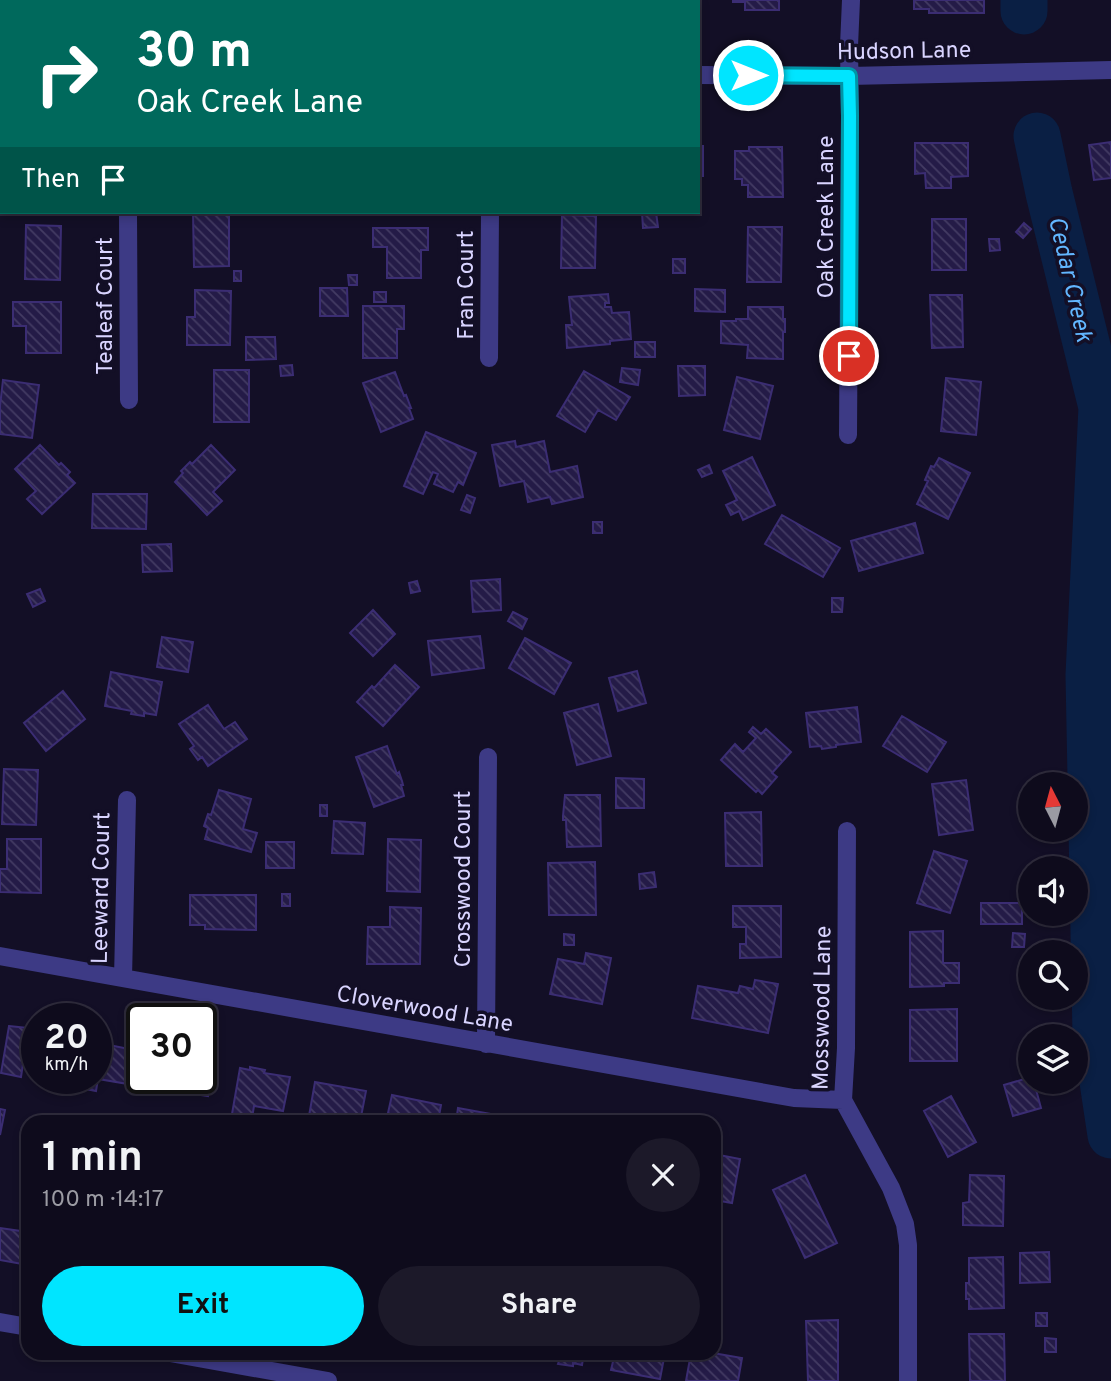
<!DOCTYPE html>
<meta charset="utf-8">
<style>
:root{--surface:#0e0b1c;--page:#1c1929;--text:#f1f3f6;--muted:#9b9ba3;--line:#2e2b3b;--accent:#00e5ff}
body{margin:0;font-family:Overpass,sans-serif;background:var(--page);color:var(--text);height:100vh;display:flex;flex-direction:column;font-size:26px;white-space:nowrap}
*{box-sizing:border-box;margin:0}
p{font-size:23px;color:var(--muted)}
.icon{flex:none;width:38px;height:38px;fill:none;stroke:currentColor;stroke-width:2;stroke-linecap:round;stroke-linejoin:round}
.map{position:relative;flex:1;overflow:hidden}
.panel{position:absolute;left:21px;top:1115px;width:700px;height:245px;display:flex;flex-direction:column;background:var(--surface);border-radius:21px;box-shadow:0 4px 10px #0003,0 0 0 2px var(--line)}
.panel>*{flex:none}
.guide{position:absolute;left:0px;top:0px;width:700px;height:214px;box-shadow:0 4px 10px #0003,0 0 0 2px var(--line);background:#00695c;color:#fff;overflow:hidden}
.needle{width:46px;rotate:354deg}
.tools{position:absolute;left:1018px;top:772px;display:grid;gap:14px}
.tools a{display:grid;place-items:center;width:70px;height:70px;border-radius:50%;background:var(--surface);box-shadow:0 4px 10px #0003,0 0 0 2px var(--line);font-size:35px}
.speed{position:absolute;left:21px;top:1003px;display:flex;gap:14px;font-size:35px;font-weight:700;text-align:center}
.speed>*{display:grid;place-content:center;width:91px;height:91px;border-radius:50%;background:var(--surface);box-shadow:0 4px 10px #0003,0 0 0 2px var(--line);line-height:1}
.speed small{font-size:18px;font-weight:400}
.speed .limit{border:4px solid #111;border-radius:10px;background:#fff;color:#111}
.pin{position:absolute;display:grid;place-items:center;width:60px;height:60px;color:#fff;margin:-30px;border:4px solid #fff;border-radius:50%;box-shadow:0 2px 7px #0007}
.me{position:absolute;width:77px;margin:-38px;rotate:90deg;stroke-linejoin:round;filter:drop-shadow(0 0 5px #0008)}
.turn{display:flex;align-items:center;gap:24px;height:147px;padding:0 21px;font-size:32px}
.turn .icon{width:91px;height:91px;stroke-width:2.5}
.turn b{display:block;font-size:49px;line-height:60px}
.then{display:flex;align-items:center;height:66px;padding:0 21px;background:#0003;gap:14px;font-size:26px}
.round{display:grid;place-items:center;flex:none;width:74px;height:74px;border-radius:37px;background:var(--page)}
.headline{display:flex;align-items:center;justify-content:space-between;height:119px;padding:0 21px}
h1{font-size:42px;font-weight:700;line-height:52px}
.button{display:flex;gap:14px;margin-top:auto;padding:14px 21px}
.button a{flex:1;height:80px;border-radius:42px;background:var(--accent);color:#111;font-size:28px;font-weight:700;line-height:80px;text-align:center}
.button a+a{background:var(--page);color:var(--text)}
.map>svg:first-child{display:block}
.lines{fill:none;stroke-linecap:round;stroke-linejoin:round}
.river{stroke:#0a1f44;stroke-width:47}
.building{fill:url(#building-back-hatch);stroke:#3b2d73;stroke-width:2}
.minor{stroke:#3d3a85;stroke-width:18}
.route-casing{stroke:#0095a6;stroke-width:18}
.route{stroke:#00e5ff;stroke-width:12}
.labels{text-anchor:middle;stroke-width:7;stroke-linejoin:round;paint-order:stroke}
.street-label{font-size:23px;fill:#d9d4ff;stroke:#130f26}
.water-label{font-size:24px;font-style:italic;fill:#62b6ff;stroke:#130f26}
</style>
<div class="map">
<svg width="1111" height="1381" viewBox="0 0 1111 1381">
<defs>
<pattern id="building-back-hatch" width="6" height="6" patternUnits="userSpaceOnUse" patternTransform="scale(1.75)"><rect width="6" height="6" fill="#241b47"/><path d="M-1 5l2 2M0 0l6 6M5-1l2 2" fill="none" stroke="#433b63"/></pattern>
</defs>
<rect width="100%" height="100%" fill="#130f26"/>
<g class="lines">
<path class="river" d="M1024 11V0
M1037 136 1049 193 1102 407 1089 675 1096 1035 1111 1135"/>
</g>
<path class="building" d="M3 0H54L29 2Z
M80 0H131V2H80Z
M158 0H209V2H158Z
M236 0H288V2H236Z
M315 0H367V2H315Z
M394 0H445V2H394Z
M471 0H522V2H471Z
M548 0H602V2H548Z
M627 0H679V2H627Z
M733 0H779V10H745V2H733Z
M914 0H984V13H929V9H914Z
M0 138H2V167H0Z
M1111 142V178L1094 180 1089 145Z
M915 143H968V176L951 177V188H926L925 173 915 174Z
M698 146H703V176H698Z
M749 147H782L783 197H748V185H742V179H735V151H749Z
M229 212V266L194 267 193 213Z
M656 212 658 227 643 228 642 213Z
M562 215 596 216 595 268H561Z
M932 219H966V270H932Z
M1024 223 1031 229 1023 238 1016 232Z
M26 225 61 226 60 280 25 279Z
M748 227H782L781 282H747Z
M373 228H428V250H421V278H387V247H373Z
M989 239H999L1000 250 990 251Z
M673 259H685V273H673Z
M234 271H241V281H234Z
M348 275H357V285H349Z
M320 288H347L348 316H320Z
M695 289 725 290V312L695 311Z
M195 290 231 291 230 345H187V317H195Z
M374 292H386V302H374Z
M608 294 609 303H605V307H611L612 313 629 312 631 339 610 341V344L567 348 566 325H572L569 297Z
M930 295H962L963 347 932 348Z
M13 302H61V353H26V326H13Z
M363 306H404V329H397V358H363Z
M748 307H783V319H785V332H783V359L747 358 748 345 721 343V321H736V319H748Z
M246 337H275L276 359 246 360Z
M635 342H655V357H635Z
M292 365 293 375 281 376 280 366Z
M678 366H705V395L679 396Z
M622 368 640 370 638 385 620 382Z
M214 370H249V422H214Z
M584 371 630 397 616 420 598 410 585 432 557 416Z
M395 372 404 396 406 395 411 408H409L413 419 381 432 363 383Z
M737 377 773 386 760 439 724 430Z
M946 378 981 382 976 435 941 431Z
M3 380 39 385 32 438 0 434V406Z
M426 432 476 453 463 485 458 482 453 492 434 484 438 474 433 472 423 494 404 486Z
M515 441 516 447 544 441 550 472 577 466 583 497 552 504 550 497 528 502 524 481 500 486 492 445Z
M40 445 59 465 61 463 70 472 67 475 75 483 42 514 27 499 36 491 15 469Z
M211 445 235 470 213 492 222 501 207 515 175 482 183 473 181 471 190 462 192 464Z
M752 457 775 505 743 520 739 511 731 515 726 505 737 500 723 471Z
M939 458 970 473 948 519 917 504 928 481 925 480 931 466 934 467Z
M709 465 712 473 702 477 698 470Z
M93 494H147L146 529 92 528Z
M467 495 475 498 470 513 461 510Z
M782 515 840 548 823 577 765 544Z
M593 522H602V533H593Z
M915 523 923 553 859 571 851 541Z
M171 544 172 571 143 572 142 545Z
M500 579 501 610 473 612 471 581Z
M417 581 420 591 411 593 409 583Z
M40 589 45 601 33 607 27 594Z
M832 598H843L842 612H832Z
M373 610 395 634 373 656 350 633Z
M513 612 527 619 522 629 508 621Z
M480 636 484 668 432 675 428 641Z
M162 637 193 642 188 672 157 667Z
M525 638 571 663 554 694 509 668Z
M395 665 419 687 383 726 357 702 372 686 374 688 376 686Z
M637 671 646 703 618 711 609 678Z
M111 672 162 682 156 715 144 713V716L131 714 132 711 105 706Z
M63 691 85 719 46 751 24 723Z
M598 704 611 756 577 765 564 713Z
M208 705 224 729 235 722 247 739 208 766 202 757 198 760 190 749 194 746 179 724Z
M857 707 861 742 836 745V747L822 749 821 746 810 747 806 713Z
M902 716 946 742 927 772 883 746Z
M753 727 761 734 766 729 791 752 772 773 777 777 762 794 758 790 756 792 721 760 735 744 743 752 756 738 749 732Z
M387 746 397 774 399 772 402 781 403 785H401L404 796 374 807 356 757Z
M4 769 38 770 36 825 2 824Z
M616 778 644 779V808H616Z
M966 780 973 830 939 835 932 784Z
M219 790 251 799 243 829 257 833 251 852 205 839 208 828 204 826 208 814 211 815Z
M565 795H600L601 846 567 847 566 820H563V816Z
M320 805H327V816H320Z
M761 812 762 866H726L725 813Z
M334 821 365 823 363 854 332 853Z
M7 839H41V893L0 892V869H7Z
M388 839 421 840 420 892 387 891Z
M266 842H294V868H266Z
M934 851 967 861 950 913 917 903Z
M595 862 596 915H549L548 863Z
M654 872 656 887 640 889 639 874Z
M282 894H290V906H282Z
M190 895H256V930L205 929V925H190Z
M981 903H1022V924H981Z
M733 906H781V957L740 958V944H746V927H733Z
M390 907 421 908 420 964H367L368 927H390Z
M943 931V963H959V983H944V986L910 987V932Z
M1013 933 1025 934 1024 947H1012Z
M564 934 574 935V945H564Z
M586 953 611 958 602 1004 550 994 558 959 584 964Z
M755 980 778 984 768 1033 692 1018 698 986 738 993 740 986 753 989Z
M957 1009V1061H910V1010Z
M9 1026 28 1028 34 1029V1031L37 1032V1067L23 1064 21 1077 1 1073Z
M96 1039 110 1042 109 1045 134 1050 128 1084 98 1079 96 1091 75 1087 77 1078H96Z
M1031 1052V1069L1021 1070 1018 1055Z
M201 1061 213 1063 208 1096 155 1088 157 1078H201Z
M250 1067 265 1070 264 1073 290 1077 283 1111 254 1106 252 1118 232 1114 240 1068 250 1070Z
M1031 1077V1082H1034L1041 1108 1013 1116 1004 1085Z
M315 1082 366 1091 360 1122H341L309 1116Z
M392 1095 441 1105 438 1122H386Z
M951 1096 976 1142 948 1157 924 1111Z
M458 1108 513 1118 512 1122H456Z
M0 1109 5 1110 0 1135Z
M54 1115 85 1120V1122H53Z
M546 1117 562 1120 570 1121 545 1122Z
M714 1154 740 1159 732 1203 714 1200Z
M805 1175 837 1243 805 1258 773 1190Z
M970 1175 1004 1176 1003 1226 963 1225V1203L969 1202Z
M23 1219 28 1220V1265L0 1260V1228L21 1231Z
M1049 1252 1050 1282 1020 1283V1253Z
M1003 1257 1004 1308 969 1309V1299H966V1283H969V1258Z
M1036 1313H1047V1326H1036Z
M838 1320V1381H808L806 1321Z
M969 1334H1004L1005 1381H970Z
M1045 1338 1056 1339V1352H1045Z
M534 1353H584L582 1365 573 1363V1366L558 1364 559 1361 533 1357Z
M615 1353H665L660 1379 611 1370Z
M691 1353H713L742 1358 738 1381H686Z"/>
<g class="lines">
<path class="minor" d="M0 62H2
M698 75 849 76 1111 70
M128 212 129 400
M489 358 490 212
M848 435 850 116 849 46 851 0
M847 831 846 1048 843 1100 891 1188 905 1224 908 1245V1381
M0 956 794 1098 843 1100
M123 978 127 800
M486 1044 488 757
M0 1322 28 1327
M170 1353 328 1381"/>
</g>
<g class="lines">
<defs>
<path id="route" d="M748 75 849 76 850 116 849 356"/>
</defs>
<use href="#route" class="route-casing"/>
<use href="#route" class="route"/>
</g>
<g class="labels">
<g class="street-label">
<text transform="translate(904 50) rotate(-1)" y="8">Hudson Lane</text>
<text transform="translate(825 217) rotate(-90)" y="8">Oak Creek Lane</text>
<text transform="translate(465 285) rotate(-90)" y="8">Fran Court</text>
<text transform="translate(104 306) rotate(-90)" y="8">Tealeaf Court</text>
<text transform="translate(462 879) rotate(-90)" y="8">Crosswood Court</text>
<text transform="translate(100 888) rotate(-89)" y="8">Leeward Court</text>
<text transform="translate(425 1008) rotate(10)" y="8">Cloverwood Lane</text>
<text transform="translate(821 1008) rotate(-89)" y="8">Mosswood Lane</text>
</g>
<g class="water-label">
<text transform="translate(1071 279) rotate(77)" y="8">Cedar Creek</text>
</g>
</g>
</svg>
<div class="tools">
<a><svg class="needle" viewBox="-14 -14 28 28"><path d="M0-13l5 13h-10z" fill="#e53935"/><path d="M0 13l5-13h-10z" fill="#9b9ba3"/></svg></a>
<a><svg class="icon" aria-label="sound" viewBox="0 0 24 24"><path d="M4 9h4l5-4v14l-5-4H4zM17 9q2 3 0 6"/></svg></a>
<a><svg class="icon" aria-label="search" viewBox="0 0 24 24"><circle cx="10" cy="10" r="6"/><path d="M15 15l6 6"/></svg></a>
<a><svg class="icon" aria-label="layers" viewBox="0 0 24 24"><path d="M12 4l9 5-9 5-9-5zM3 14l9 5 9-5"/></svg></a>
</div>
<div class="speed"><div>20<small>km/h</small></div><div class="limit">30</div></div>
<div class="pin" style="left:849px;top:356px;background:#d93025"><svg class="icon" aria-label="arrive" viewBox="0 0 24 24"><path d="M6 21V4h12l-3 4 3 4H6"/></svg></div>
<svg class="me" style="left:748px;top:75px" viewBox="-20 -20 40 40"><circle r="17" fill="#00e5ff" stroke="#fff" stroke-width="3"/><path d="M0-11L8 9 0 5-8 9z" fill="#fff"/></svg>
<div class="guide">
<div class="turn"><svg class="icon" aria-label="right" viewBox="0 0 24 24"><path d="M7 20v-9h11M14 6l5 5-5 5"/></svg><div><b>30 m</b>Oak Creek Lane</div></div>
<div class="then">Then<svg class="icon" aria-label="arrive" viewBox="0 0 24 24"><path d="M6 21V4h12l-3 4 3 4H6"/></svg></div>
</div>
<section class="panel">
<div class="headline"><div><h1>1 min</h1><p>100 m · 14:17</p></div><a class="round"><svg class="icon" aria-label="close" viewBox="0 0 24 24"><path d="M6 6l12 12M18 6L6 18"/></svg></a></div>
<div class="button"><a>Exit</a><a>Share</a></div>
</section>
</div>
